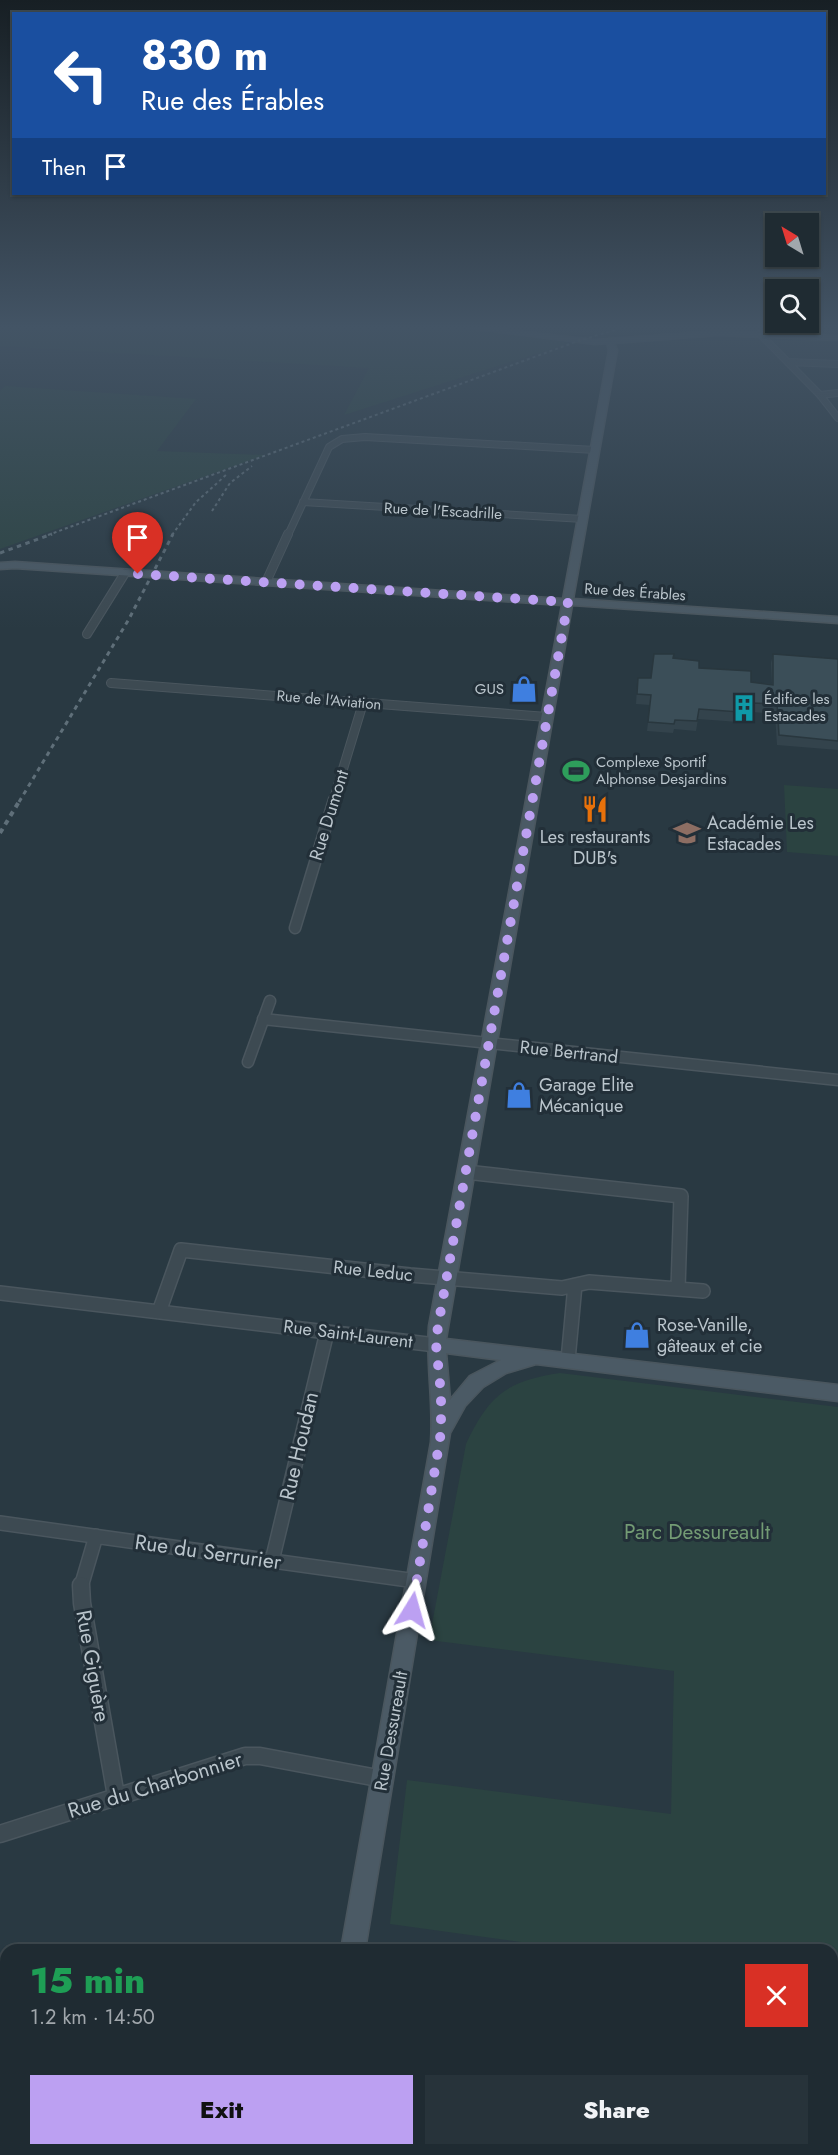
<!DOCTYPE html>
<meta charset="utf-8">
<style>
:root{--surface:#1f2b32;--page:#27333a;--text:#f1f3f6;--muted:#a1a7ac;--line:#3c474d;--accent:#bca0f2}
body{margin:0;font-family:Jost,sans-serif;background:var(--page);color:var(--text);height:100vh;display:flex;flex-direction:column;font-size:22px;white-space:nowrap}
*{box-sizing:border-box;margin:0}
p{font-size:20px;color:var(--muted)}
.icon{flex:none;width:33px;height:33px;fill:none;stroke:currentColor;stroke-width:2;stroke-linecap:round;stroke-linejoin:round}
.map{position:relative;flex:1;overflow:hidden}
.side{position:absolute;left:0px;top:1944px;width:838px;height:212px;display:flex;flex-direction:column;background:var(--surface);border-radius:18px 18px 0 0;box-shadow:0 2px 4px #0004,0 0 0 2px var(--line)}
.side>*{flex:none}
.banner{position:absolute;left:12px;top:12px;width:814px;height:183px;border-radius:0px;box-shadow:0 2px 4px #0004,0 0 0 2px var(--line);background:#1a4fa0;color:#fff;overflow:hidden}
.needle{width:39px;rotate:322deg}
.buttons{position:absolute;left:765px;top:213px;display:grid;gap:12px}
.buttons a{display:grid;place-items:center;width:54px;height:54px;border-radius:0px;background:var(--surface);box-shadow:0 2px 4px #0004,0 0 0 2px var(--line);font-size:30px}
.pin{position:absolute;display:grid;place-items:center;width:51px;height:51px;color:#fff;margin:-62px -26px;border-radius:50% 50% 50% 0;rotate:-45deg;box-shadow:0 0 6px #0007}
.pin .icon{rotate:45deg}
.me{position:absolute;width:66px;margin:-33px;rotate:8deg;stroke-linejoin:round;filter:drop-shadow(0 0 4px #0008)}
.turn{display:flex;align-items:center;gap:21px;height:126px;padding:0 30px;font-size:27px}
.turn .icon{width:78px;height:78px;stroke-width:2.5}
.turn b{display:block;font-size:42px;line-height:51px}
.then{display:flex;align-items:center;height:57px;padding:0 30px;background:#0003;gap:12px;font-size:22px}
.round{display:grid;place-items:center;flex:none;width:63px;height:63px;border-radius:0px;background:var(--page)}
.overview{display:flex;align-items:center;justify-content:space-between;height:102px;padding:0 30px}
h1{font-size:36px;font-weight:800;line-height:45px;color:#1e9e55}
.button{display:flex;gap:12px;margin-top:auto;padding:12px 30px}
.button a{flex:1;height:69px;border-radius:0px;background:var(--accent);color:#111;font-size:24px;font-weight:800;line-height:69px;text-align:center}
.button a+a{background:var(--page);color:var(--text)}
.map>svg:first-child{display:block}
.green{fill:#2b4341}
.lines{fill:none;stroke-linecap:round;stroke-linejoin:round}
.street-far4-casing{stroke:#4a565e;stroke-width:8}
.street-far3-casing{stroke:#4a565e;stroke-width:10}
.street-far2-casing{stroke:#4a565e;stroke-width:13}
.street-far1-casing{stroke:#4a565e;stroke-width:16}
.street-casing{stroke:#4a565e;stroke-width:19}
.secondary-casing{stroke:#4a565e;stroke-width:3}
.street-far4{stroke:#3d4a52;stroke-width:6}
.street-far3{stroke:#3d4a52;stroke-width:8}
.street-far2{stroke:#3d4a52;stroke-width:10}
.street-far1{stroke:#3d4a52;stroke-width:13}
.street{stroke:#3d4a52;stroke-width:16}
.secondary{fill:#4b5a65;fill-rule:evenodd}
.rail-far2{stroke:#5f6f79;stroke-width:2;stroke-dasharray:3 3;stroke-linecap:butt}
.rail-far1{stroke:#5f6f79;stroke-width:3;stroke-dasharray:4.5 4.5;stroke-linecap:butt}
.rail{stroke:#5f6f79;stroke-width:4;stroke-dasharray:5 5;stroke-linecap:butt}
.wall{fill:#33434c}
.building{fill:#3b4e58;stroke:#29373e;stroke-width:1.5}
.route{stroke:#bca0f2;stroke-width:10;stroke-dasharray:0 18}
.labels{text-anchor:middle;stroke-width:6;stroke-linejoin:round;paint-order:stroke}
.far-street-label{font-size:15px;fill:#bac5cc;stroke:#222f38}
.far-poi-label{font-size:15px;fill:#bac5cc;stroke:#222f38;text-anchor:start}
.street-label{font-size:18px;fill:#bac5cc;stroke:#222f38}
.poi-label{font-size:18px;fill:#bac5cc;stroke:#222f38;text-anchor:start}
.near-street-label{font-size:21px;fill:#bac5cc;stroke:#222f38}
.near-park-label{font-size:21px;fill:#739b74;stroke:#222f38}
</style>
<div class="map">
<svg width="838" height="2155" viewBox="0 0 838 2155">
<rect width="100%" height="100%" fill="#293942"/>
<path class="green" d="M0 328H494L489 331 570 343 344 415 369 368 0 346Z
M5 386 196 399 157 451 265 455 0 549V391Z
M784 785 838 789V856L787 852Z
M560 1373 838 1407V2006L833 2005 832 1950H578L390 1924 407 1780 671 1814 674 1671 429 1640 466 1444C489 1395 507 1381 560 1373Z"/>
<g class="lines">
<defs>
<path id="street-far4" d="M760 334 820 395 838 418
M788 362 838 364
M820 395 838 393
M303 502 583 519
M288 535 329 447 342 439 365 437 595 450"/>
<path id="street-far3" d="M266 582 288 534
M87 634 125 573
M111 683 547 717
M333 802 363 703"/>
<path id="street-far2" d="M295 928 334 800
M263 1019 838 1080
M248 1062 270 1001"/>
<path id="street-far1" d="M466 1172 681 1196 678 1289
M0 1293 436 1345
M159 1312 181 1250 410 1275 562 1288 589 1282 703 1291
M568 1360 575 1285
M0 1523 416 1581
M272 1561 327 1332
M81 1587 96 1536"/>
<path id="street" d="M81 1585 82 1603 116 1796
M0 1834 245 1756H260L383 1779
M808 2150 838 2154"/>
<path id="secondary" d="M469 328H488L595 340 718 331 838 336V340L718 335 614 343 617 350 573 599 838 617V623L572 605 446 1339 838 1385V1401L536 1364 506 1373 483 1387 465 1406 450 1433 365 1950H341L431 1442C434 1403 426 1364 429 1326L562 605 15 568 0 569V563L15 562 563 599 609 350 607 343 595 344ZM446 1353 501 1360 470 1376 450 1400Z
M306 2150H332L331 2155H305Z"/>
</defs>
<use href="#street-far4" class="street-far4-casing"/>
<use href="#street-far3" class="street-far3-casing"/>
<use href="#street-far2" class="street-far2-casing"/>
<use href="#street-far1" class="street-far1-casing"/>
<use href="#street" class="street-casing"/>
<use href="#secondary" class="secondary-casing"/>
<use href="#street-far4" class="street-far4"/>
<use href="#street-far3" class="street-far3"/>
<use href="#street-far2" class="street-far2"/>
<use href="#street-far1" class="street-far1"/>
<use href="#street" class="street"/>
<use href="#secondary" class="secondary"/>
<path class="rail-far2" d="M212 511 230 483 252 466
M48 535 578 341 621 328
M172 535 196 502 226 475"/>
<path class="rail-far1" d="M0 553 52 534
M19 802 129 619 173 534"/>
<path class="rail" d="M0 833 20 800"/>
</g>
<path class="wall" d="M773 654 838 659V750L777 745 775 714 753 712 752 723 698 719 696 731 674 729 673 733 647 731 650 705 636 704 637 687 651 678 673 658 699 668 751 682 772 684 771 663Z"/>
<path class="building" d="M654 654H674L673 658 699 661V668L751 671V682L773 685V654L838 659V741L779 735 777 704 753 703V713L699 709 697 721 675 720 674 724 648 722 651 695 637 694 638 678H651Z"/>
<linearGradient id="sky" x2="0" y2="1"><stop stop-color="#171f24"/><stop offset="0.52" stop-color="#435465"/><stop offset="1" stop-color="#435465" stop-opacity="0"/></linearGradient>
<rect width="838" height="629" fill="url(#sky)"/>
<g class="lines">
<path class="route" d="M138 574 568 602 438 1326 436 1344 441 1394V1432L412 1610"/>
</g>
<defs>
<symbol id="shop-bare" viewBox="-9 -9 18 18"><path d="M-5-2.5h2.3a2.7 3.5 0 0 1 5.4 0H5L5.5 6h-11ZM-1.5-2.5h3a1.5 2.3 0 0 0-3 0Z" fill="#3f7fe0" stroke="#222f38" stroke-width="2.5" paint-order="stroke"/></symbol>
<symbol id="building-bare" viewBox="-9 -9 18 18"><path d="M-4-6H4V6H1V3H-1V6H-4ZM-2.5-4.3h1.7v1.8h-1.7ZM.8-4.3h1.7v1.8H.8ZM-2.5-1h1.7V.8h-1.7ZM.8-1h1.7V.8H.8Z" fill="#0f9aa8" stroke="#222f38" stroke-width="2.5" paint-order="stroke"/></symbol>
<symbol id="stadium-bare" viewBox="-9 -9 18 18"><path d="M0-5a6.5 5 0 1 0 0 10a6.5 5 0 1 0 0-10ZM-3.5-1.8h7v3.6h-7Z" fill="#2e9e5b" stroke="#222f38" stroke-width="2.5" paint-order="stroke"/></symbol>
<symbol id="restaurant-bare" viewBox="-9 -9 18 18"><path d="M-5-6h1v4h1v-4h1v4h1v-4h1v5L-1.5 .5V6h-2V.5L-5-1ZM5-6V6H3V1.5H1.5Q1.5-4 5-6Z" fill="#e8710a" stroke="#222f38" stroke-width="2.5" paint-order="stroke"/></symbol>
<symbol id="school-bare" viewBox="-9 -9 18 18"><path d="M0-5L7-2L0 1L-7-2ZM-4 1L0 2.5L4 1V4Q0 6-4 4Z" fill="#8d6e63" stroke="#222f38" stroke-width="2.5" paint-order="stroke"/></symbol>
</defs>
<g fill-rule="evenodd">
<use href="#shop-bare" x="505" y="670" width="38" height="38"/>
<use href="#building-bare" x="725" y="689" width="38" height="38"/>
<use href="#stadium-bare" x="557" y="752" width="38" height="38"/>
<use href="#restaurant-bare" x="576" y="790" width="38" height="38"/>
<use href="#school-bare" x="668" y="814" width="38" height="38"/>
<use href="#shop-bare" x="500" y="1076" width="38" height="38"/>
<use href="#shop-bare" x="618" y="1316" width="38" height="38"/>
</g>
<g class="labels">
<g class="far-street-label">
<text transform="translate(443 511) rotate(3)" y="5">Rue de l'Escadrille</text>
<text transform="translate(635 592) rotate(4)" y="5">Rue des Érables</text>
<text transform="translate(329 700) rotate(5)" y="5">Rue de l'Aviation</text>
</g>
<g class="far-poi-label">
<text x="504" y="694" text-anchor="end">GUS</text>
<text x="764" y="704">Édifice les<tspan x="764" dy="17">Estacades</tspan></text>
<text x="596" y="767">Complexe Sportif<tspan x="596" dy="17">Alphonse Desjardins</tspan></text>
</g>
<g class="street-label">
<text transform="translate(329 815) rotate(-73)" y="6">Rue Dumont</text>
<text transform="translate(569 1052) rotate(6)" y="6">Rue Bertrand</text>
<text transform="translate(373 1271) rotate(6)" y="6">Rue Leduc</text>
<text transform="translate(348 1334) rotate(7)" y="6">Rue Saint-Laurent</text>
<text transform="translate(391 1731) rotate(-80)" y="6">Rue Dessureault</text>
</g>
<g class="poi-label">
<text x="707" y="829">Académie Les<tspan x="707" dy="21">Estacades</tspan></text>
<text x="595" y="843" text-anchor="middle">Les restaurants<tspan x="595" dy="21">DUB's</tspan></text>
<text x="539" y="1091">Garage Elite<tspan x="539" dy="21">Mécanique</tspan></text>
<text x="657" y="1331">Rose-Vanille,<tspan x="657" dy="21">gâteaux et cie</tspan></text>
</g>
<g class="near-street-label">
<text transform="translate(299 1446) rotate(-77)" y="7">Rue Houdan</text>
<text transform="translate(208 1552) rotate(8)" y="7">Rue du Serrurier</text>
<text transform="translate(93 1666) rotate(80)" y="7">Rue Giguère</text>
<text transform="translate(155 1785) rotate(-17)" y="7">Rue du Charbonnier</text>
</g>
<g class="near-park-label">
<text x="697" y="1539">Parc Dessureault</text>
</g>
</g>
</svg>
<div class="buttons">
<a><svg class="needle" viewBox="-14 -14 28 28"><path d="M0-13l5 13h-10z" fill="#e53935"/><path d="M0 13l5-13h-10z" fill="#a1a7ac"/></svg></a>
<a><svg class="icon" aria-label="search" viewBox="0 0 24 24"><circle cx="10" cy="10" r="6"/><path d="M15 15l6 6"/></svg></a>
</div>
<div class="pin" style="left:138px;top:574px;background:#d93025"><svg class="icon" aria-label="arrive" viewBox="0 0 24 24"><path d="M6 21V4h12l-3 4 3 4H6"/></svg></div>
<svg class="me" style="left:412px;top:1610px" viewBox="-20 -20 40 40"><path d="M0-17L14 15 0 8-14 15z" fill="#bca0f2" stroke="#fff" stroke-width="4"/></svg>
<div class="banner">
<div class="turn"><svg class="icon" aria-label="left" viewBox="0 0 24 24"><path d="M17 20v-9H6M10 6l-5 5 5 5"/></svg><div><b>830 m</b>Rue des Érables</div></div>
<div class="then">Then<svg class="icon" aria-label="arrive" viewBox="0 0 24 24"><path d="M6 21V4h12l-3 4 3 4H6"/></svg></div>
</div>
<section class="side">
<div class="overview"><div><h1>15 min</h1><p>1.2 km · 14:50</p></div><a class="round" style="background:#d93025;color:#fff"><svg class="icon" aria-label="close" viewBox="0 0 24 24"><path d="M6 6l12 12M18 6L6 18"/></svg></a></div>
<div class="button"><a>Exit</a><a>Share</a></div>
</section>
</div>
